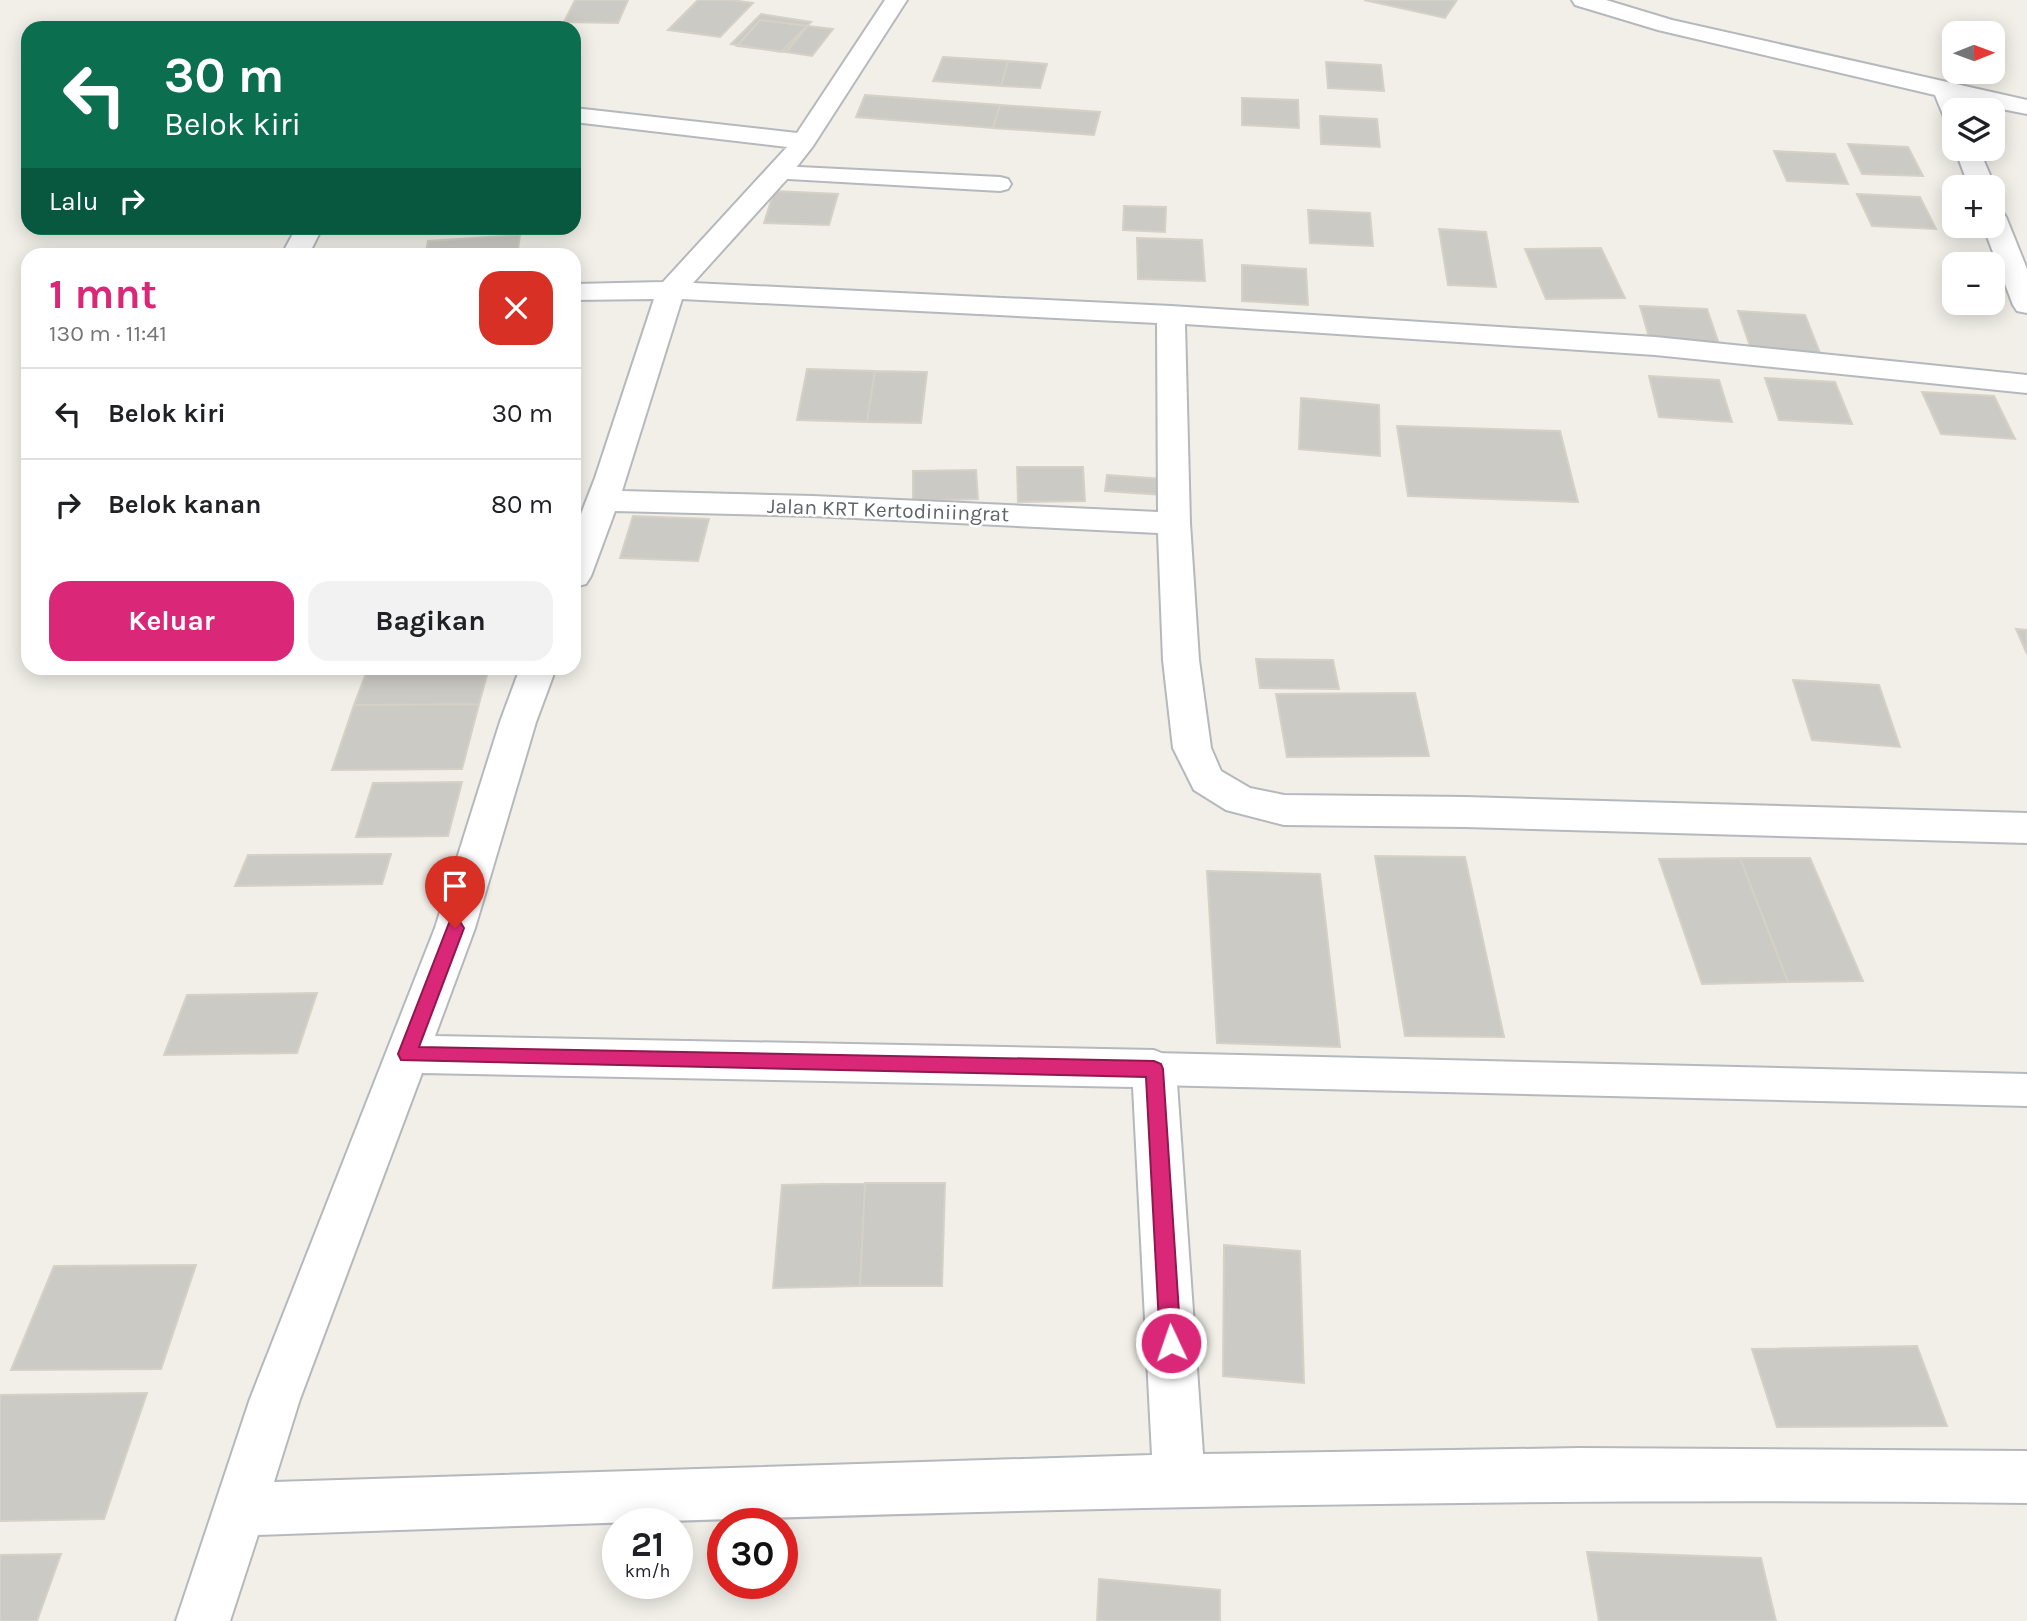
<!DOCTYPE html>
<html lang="id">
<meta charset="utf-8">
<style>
:root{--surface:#fff;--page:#f2f2f2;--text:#202124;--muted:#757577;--line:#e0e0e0;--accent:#db2777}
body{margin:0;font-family:Karla,sans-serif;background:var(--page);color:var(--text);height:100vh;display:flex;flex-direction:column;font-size:26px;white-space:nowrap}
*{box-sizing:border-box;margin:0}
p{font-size:23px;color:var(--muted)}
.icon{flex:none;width:38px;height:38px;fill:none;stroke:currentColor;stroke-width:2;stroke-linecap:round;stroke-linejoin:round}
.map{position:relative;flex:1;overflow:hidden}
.details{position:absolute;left:21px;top:248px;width:560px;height:427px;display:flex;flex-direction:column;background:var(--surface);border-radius:21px;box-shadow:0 4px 18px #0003}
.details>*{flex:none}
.banner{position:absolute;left:21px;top:21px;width:560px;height:214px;border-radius:21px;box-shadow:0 4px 18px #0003;background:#0b6e4f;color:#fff;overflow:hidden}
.needle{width:46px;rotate:89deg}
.controls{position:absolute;left:1942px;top:21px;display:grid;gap:14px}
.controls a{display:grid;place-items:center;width:63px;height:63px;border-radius:14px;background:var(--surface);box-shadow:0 4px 18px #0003;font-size:35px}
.speed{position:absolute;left:602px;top:1508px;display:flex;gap:14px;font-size:35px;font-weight:700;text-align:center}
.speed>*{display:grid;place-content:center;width:91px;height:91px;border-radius:50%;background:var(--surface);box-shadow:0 4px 18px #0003;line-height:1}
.speed small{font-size:18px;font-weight:400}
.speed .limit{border:10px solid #d22;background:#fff;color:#111}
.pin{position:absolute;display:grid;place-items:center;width:60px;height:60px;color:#fff;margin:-72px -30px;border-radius:50% 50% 50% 0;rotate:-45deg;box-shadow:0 0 7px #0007}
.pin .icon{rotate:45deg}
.me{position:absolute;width:77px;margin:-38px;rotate:357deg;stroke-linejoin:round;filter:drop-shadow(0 0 5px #0008)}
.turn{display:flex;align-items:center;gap:24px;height:147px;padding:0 28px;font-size:32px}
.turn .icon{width:91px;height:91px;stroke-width:2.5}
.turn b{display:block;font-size:49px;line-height:60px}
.then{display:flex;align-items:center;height:66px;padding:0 28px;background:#0003;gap:14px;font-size:26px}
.round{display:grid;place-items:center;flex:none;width:74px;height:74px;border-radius:21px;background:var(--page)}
.overview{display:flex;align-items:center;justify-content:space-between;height:119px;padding:0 28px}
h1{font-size:42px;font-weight:700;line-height:52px;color:var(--accent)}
.cta{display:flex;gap:14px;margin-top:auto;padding:14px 28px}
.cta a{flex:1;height:80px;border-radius:21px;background:var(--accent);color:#fff;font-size:28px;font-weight:700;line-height:80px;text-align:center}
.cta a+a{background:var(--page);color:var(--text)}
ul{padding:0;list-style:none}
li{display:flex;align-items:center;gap:21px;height:91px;padding:0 28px;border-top:2px solid var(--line)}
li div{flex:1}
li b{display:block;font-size:26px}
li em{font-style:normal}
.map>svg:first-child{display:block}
.building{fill:#cccac5;stroke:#d6d1c6;stroke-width:2}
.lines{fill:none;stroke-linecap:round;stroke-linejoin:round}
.service-casing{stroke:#b5b8bc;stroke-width:4}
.minor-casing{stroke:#b5b8bc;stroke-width:4}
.service{fill:#fff;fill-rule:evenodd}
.minor{fill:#fff;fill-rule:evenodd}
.route{fill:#db2777;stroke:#8e194d;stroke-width:2}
.labels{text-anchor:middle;stroke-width:5;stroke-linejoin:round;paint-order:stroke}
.street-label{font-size:21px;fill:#5f6368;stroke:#fff}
</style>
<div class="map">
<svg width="2027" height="1621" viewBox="0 0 2027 1621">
<rect width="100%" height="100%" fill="#f1efe8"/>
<path class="building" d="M575 0H628L618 23 564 22Z
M698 0H731L753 3 720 37 668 30Z
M1364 0H1457L1445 18Z
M761 14 811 22 781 52 731 44Z
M760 20 808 26 786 52 737 46Z
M808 26 833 29 812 56 786 52Z
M943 57 1008 61 1001 86 933 81Z
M1008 61 1047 64 1040 88 1001 86Z
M1326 62 1381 65 1384 91 1328 88Z
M865 95 1000 105 993 128 856 117Z
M1242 98 1298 100 1299 128 1242 125Z
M1000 105 1100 112 1094 135 993 128Z
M1320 116 1377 119 1380 147 1321 144Z
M1848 144 1908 147 1923 176 1862 174Z
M1774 151 1835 154 1848 184 1787 181Z
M774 191 838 194 829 225 764 223Z
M1857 194 1920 197 1936 229 1872 226Z
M1124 206 1166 207 1165 232 1123 230Z
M1308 210 1370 213 1373 246 1310 243Z
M1439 229 1486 232 1496 287 1448 285Z
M520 235 517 256H425L428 241Z
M1137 238 1202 240 1205 281 1138 279Z
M1601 248 1625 298 1546 299 1525 249Z
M1242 265 1306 269 1308 305 1242 301Z
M1640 306 1707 309 1720 347 1651 344Z
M1738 311 1805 315 1820 353 1751 349Z
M807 369 875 371 867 422 797 420Z
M875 371 927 372 921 423 867 422Z
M1649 376 1719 380 1732 422 1659 417Z
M1765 378 1835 382 1852 424 1779 420Z
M1922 392 1994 396 2015 439 1941 434Z
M1301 398 1379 405 1380 456 1299 449Z
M1397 426 1560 431 1578 502 1408 496Z
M1017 467H1083L1085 501 1018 502Z
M976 470 978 499 913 501V471Z
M1107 475 1164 479 1163 495 1105 491Z
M633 516 709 519 698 561 620 558Z
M2016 629 2027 630V654Z
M1256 659 1333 660 1339 689 1260 688Z
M368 668H489L479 704 354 705Z
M1793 680 1879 685 1900 747 1812 740Z
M1415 693 1429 756 1287 757 1276 694Z
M479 704 462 769 332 770 354 705Z
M462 782 448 836 356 837 373 783Z
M391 854 382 884 235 886 248 855Z
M1375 856 1465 857 1504 1037 1405 1036Z
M1740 858 1788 982 1702 984 1659 859Z
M1740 858H1810L1863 981 1788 982Z
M1207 871 1320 874 1340 1047 1217 1043Z
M317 993 297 1053 164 1055 187 995Z
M865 1183 860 1286 773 1288 782 1185Z
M865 1183H945L942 1286H860Z
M1224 1245 1300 1251 1304 1383 1223 1376Z
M196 1265 161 1369 11 1370 54 1266Z
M1917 1346 1947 1426 1777 1427 1752 1349Z
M147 1393 104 1519 0 1521V1395Z
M1587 1552 1761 1558 1776 1621H1599Z
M61 1554 37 1621H0V1555Z
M1099 1579 1220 1590V1621H1097Z"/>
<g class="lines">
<defs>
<path id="service" d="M779 166 1000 177 1008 179 1011 184 1008 189 1000 191 771 178 768 173 771 168Z
M1154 1053 2027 1074V1106L1154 1085 1141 1080 1135 1069 1141 1058Z"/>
<path id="minor" d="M885 0H907L813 146 788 178 693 283 1171 306 1655 337 2027 375V393L1655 355 1185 324 1190 523 1199 660 1211 748 1221 771 1250 788 1284 795 1465 797 2027 813V843L1465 827 1284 825 1226 810 1194 790 1173 748 1163 660 1158 533 813 516 615 511 591 576 586 584 574 587V532L595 478 654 299 574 300V284L663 282 787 147 574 122V108L797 133ZM682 299 1157 323 1158 512 813 496 622 491Z
M1572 0H1606L1672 20 2027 100V114L1961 101 1965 110H1955V124L1946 122 1935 95 1658 30 1575 5Z
M1955 149H1979L1995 187 1993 189V187H1969Z
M1993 209 2002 211 2006 217 2027 269V313L2017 311 2013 305 1983 226H1993Z
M296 228H322L308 256H281Z
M520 668H556L536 722 475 928 435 1036 1154 1050 1169 1056 1176 1069 1203 1454 1580 1448 2027 1451V1503C1437 1495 847 1514 258 1535L230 1621H176L250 1399 435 928 500 722ZM422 1073 1133 1087 1152 1455 274 1482 300 1399Z"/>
</defs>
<use href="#service" class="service-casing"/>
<use href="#minor" class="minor-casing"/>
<use href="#service" class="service"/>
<use href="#minor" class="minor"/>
</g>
<path class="route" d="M455 921 461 923 464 928 419 1047 1154 1061 1161 1064 1163 1069 1181 1343 1178 1350 1171 1353 1163 1350 1160 1343 1146 1077 401 1060 398 1054 447 928 449 923Z"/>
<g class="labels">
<g class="street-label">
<text transform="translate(888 510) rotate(2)" y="7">Jalan KRT Kertodiniingrat</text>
</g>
</g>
</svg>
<div class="controls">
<a><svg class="needle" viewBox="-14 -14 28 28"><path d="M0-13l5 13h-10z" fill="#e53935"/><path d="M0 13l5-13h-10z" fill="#757577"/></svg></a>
<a><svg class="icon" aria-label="layers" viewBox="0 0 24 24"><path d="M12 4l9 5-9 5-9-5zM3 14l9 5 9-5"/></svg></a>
<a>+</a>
<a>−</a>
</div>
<div class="speed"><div>21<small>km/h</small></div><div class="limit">30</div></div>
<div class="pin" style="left:455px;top:928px;background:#d93025"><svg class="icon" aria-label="arrive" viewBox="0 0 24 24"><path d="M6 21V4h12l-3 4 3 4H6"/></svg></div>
<svg class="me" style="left:1171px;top:1343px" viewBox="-20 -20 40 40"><circle r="17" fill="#db2777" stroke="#fff" stroke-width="3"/><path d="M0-11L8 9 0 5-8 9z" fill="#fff"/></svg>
<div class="banner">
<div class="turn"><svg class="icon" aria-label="left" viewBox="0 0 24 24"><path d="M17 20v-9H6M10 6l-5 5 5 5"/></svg><div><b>30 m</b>Belok kiri</div></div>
<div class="then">Lalu<svg class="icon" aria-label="right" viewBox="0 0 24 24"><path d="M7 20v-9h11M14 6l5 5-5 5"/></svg></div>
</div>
<section class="details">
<div class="overview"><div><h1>1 mnt</h1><p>130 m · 11:41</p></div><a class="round" style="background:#d93025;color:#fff"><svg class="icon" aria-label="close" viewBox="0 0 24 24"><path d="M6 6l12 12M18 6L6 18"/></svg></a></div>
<ul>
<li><svg class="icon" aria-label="left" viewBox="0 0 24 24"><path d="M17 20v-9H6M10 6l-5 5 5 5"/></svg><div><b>Belok kiri</b></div><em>30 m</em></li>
<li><svg class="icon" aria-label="right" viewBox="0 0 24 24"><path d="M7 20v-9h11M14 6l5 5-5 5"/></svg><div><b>Belok kanan</b></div><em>80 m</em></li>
</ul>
<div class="cta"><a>Keluar</a><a>Bagikan</a></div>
</section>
</div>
